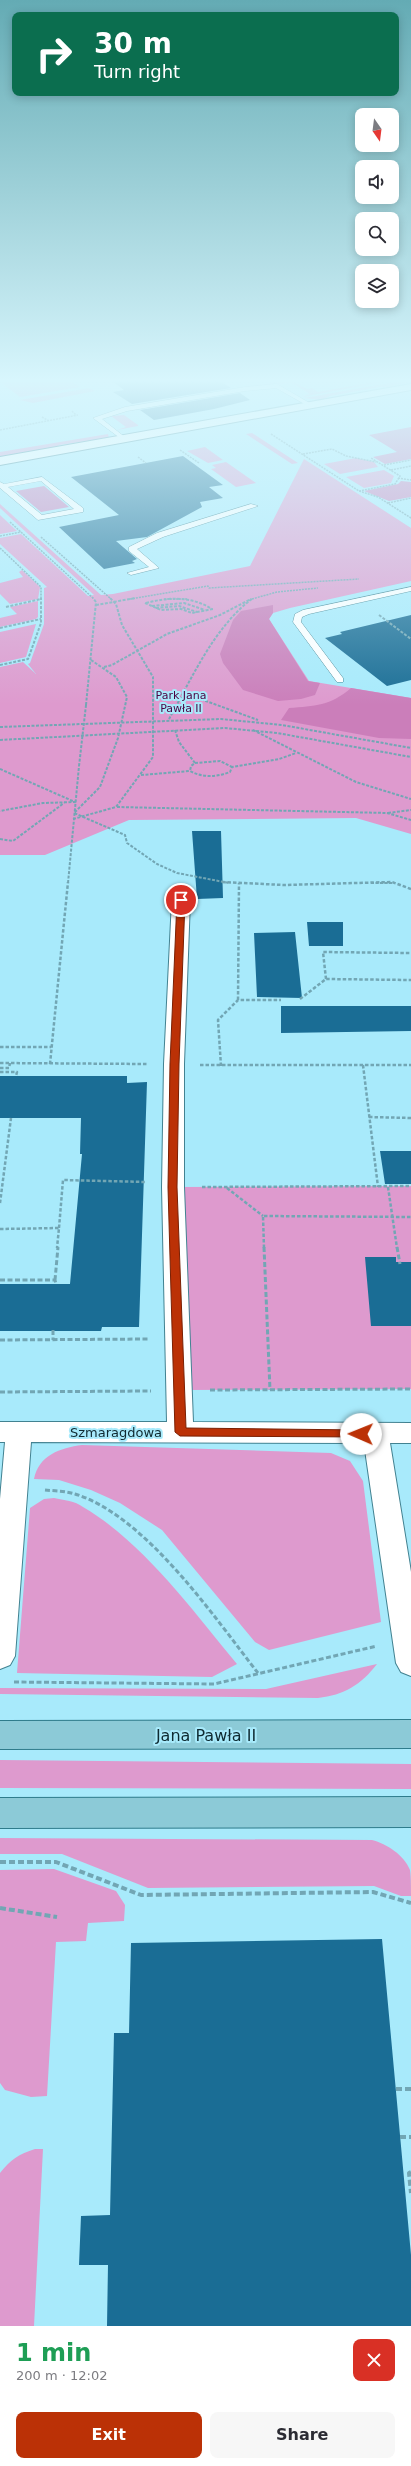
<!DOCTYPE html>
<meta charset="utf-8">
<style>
:root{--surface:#fff;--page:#f7f7f7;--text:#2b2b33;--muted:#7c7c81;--accent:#bb3106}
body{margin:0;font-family:"DejaVu Sans",sans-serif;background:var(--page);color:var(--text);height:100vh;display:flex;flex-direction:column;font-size:15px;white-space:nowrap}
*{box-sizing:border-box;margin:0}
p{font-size:13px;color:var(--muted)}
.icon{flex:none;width:22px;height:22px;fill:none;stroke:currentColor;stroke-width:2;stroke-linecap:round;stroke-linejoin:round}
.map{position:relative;height:2326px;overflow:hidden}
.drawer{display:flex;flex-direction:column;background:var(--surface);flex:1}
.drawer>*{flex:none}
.banner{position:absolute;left:12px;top:12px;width:387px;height:84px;border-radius:8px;box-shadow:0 2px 10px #0003;background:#0b6e4f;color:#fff;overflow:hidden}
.needle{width:26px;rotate:166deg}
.buttons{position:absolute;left:355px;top:108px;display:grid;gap:8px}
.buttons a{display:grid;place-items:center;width:44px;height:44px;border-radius:8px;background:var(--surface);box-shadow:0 2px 10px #0003;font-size:20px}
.pin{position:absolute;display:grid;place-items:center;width:34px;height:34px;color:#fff;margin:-17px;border:2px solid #fff;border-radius:50%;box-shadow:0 1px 4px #0007}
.me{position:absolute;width:44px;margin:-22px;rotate:271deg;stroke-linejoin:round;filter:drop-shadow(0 0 3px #0008)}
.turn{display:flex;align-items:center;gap:14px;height:84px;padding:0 16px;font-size:18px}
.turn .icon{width:52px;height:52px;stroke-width:2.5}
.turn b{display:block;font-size:28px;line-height:34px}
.round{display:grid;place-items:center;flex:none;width:42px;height:42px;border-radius:8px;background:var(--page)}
.summary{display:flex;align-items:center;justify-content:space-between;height:68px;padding:0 16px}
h1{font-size:24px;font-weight:800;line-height:30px;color:#1e9e55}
.action{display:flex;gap:8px;margin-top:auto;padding:8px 16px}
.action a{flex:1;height:46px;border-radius:8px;background:var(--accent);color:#fff;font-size:16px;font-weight:800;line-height:46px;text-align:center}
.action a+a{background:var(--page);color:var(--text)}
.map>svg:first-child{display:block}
.green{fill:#de9ace}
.forest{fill:#cb7eba}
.building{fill:#1a6d95}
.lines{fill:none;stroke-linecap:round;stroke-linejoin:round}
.service-casing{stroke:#428291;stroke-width:1}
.minor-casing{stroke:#428291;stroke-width:2}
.primary-casing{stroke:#2e7b8b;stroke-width:2}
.path-far4{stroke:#72a6b4;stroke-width:1.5;stroke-dasharray:2 1;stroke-linecap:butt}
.path-far3{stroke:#72a6b4;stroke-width:2;stroke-dasharray:3 1.5;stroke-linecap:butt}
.path-far2{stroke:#72a6b4;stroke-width:2.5;stroke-dasharray:3.5 2;stroke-linecap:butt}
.path-far1{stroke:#72a6b4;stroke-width:3;stroke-dasharray:5 2.5;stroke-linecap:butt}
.path{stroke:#72a6b4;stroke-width:4;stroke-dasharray:6 3;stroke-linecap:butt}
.service{fill:#fff;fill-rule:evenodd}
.minor{fill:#fff;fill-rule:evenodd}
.primary{fill:#8ccad7;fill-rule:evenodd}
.path-bridge{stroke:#72a6b4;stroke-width:2;stroke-dasharray:3 1.5;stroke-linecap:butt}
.route{fill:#bb3106;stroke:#7a2004}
.labels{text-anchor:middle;stroke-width:4;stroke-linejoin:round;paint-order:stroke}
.far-park-label{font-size:11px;fill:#4b0341;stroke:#a8eafb}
.street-label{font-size:13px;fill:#0f2a31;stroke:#a8eafb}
.near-street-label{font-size:16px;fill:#0f2a31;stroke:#a8eafb}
</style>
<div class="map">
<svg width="411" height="2326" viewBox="0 0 411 2326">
<rect width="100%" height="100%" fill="#a8eafb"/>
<path class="green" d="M0 379H68L80 387 20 397 0 382Z
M391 379H399L302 397 310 394 292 383 250 386 290 380 307 389 312 388 318 392Z
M411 379V382L395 385 392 387H379L330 396 322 400 304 398Z
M89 388 95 391 33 403 20 400Z
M124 415 138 425V426L117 430 126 427 111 416Z
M252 433 298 463 292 464 246 434Z
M108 434 109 438 59 445 57 448 0 458V452Z
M205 447 223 460 208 463 187 451Z
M356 458 374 462 378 467 340 474 324 464Z
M304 459 411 528V581L290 608 273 613 269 619 309 681 411 698V834L356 818 129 820 45 855H0V667L23 662 36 674 28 664 30 663 44 624V588L47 587 0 544V538L21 534 88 596 94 595 0 508V504L101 595 113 594 250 566Z
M226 462 256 483 236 487 211 469 216 468 212 465Z
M384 470 394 476 391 483 364 488 346 477Z
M0 515 17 531 0 534Z
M22 570 40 587 38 599 10 604 0 594V583L23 577 19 572Z
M38 601V617L36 619 0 627V618L17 614 10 607Z
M36 624 26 657 0 663V632Z
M411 1186V1389L180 1390 173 1187Z
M82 1445 331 1453 350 1461 363 1481 381 1622 269 1650 255 1642 162 1530 120 1503 91 1490 59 1480 34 1479C39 1455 60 1448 82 1445Z
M54 1498C64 1500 75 1501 83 1507 143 1542 193 1611 237 1664L212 1677 17 1673 30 1508 44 1499Z
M377 1664C361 1685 344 1695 318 1698L0 1694V1688L266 1689Z
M0 1760 411 1764V1789L0 1788Z
M0 1838 372 1840C387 1844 404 1855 410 1870 411 1877 411 1888 411 1896H401L374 1886 148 1888 62 1854H0Z
M54 1869 116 1891 125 1905 124 1921 88 1923 86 1941 56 1942 47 2096 31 2097 5 2090 0 2083V1870Z
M35 2149H43L34 2326H0V2173C10 2160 19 2154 35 2149Z"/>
<path class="forest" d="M411 427V459L385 464 373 457 397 452 369 435Z
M401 481 411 482V497L389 501 364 491 398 484Z
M44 486 69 507 41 512 16 491Z
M273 605V613L269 619 308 681 320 683 315 695 301 699 278 701 243 690 223 663 220 654 233 620 241 611Z
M351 688 411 698V739L379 738 281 720 289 708C315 706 330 706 351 688Z"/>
<path class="building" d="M109 379H217L231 388 132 404 113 392 124 390Z
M240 393 250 400 214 409 154 420 140 410Z
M183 456 223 485 209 487 223 498 200 502 202 507 147 537 116 541 137 559 132 561 135 563 104 569 59 527 119 515 71 477Z
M411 615V680L387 686 325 638 342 634 340 632Z
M192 831H221L223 898 197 899Z
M307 922H343V946H309Z
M295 932 302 998 257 997 254 933Z
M281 1006H411V1031L281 1033Z
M0 1076H127V1083L147 1082 139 1327H102L101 1331H0V1284H70L82 1154H80L81 1118H0Z
M380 1151H411V1184H385Z
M365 1257H396V1262H411V1326H371Z
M382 1939 411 2255V2326H107L108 2265H79L81 2216 110 2215 114 2033H129L131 1943Z"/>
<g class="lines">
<defs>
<path id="service" d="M277 384 313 405 308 406 276 388 245 391 127 411 102 419 126 438 127 439 124 441 93 418 125 407 245 387Z
M42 477 83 508V512L38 520 0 488V482L4 484ZM41 481 74 509 42 515 8 487Z
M251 504 258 506 163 537 137 549 159 568 131 575 127 573 149 567 129 551V547L157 533Z
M411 587V591L309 614 302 617 301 622 343 678V682H337L293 622 295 614 303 610Z"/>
<path id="minor" d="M411 384V390L0 465V457Z
M181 895 187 896 190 900 184 1064V1187L193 1422 411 1423V1443H390L411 1572V1676L401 1672 396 1663 364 1443 31 1442 15 1656 10 1665 0 1669V1499L5 1442H0V1422H167L162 1187 164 1064 172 900 175 896Z"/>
<path id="primary" d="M411 1720V1748L0 1749V1721Z
M411 1797V1827L0 1828V1798Z"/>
</defs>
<use href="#service" class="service-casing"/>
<use href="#minor" class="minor-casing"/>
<use href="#primary" class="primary-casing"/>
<path class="path-far4" d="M72 411 76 415
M42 417 49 421
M0 430 78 415
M271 434 359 491 378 497 411 518
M180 450 199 463
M303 454 332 449 346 456 376 462
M138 457 146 463
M384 465 411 460
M391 470 411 466
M398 478 411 480
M359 491 395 484 400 476 371 458
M388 503 411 498
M10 522 94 599
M0 536 21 532
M41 537 111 599
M0 548 41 587V599
M130 599 208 586 209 588 359 579
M164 599H187
M252 599 277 592 318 588"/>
<path class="path-far3" d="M145 603 161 610 181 609 192 613 213 609
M146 603C169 597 191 596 212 609
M96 605 136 598
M152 606 184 603 205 610
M6 607 41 599
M156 608 179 606 197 612
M379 615 411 639
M0 628 41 619
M91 660 116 677 127 697 118 738 100 787 74 813 125 835 127 843 157 864 177 873 229 883
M0 665 28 659 41 623V598
M104 667 112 665 167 634 220 615 251 599
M184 693 258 720
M86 705 96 602 93 598
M169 719C192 678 214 627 253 598
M0 727 221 719 282 725 411 748
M175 730 179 742 195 763 191 766 190 771C203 778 217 777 230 772L232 767 279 759 296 753
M253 730 356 782 411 799
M0 740 225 728 277 733 411 757
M195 763 220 761 232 767
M0 769 75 802 43 803 0 811
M141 775 190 771
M117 807 387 813 411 820
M388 813 411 810
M73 819 116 807 153 757V677L122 625 116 604 110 598
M0 839 13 841 64 803
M68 883 79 766
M371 883H393"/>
<path class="path-far2" d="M222 882 284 885 392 882 411 889
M326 979 323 952 411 953
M300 999 326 979 411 980
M238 1000 239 883
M0 1047H51
M0 1063 147 1064
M50 1064 68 882
M200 1065H411
M363 1065 378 1187
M221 1066 218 1020 238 1000H281
M0 1068H9L10 1063
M0 1072H17L16 1076
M369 1117 411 1118
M202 1187 411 1186
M388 1187 397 1248
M227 1188 263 1216
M0 1203 11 1118
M59 1228 63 1180 146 1182
M0 1229 59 1228 57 1248
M264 1248 263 1216 411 1217"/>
<path class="path-far1" d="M264 1247 270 1390
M397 1247 400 1264
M0 1280H55L56 1284
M55 1280 58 1247
M53 1330V1340
M0 1340 149 1339
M210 1390 411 1389
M0 1392 151 1391
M45 1490C55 1491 66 1491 75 1494 146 1516 214 1617 258 1673
M14 1682 214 1684 377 1646"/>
<path class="path" d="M0 1862H56L141 1895 373 1892 411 1903
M0 1908 57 1917
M396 2089H411
M400 2137H411
M411 2172 409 2173 411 2193"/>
<use href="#service" class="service"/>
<use href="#minor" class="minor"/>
<use href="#primary" class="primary"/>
<path class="path-bridge" d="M79 766 86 705"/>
</g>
<linearGradient id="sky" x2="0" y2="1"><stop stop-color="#64abb4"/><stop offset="0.54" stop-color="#d8f6fd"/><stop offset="1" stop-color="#d8f6fd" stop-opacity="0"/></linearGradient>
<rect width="411" height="705" fill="url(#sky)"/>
<path class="route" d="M181 898 185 900 179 1064 177 1187 186 1428 361 1430 365 1431V1437L180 1436 175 1432 168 1187 170 1064 177 900Z"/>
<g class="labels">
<g class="far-park-label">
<text x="181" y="699">Park Jana<tspan x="181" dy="13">Pawła II</tspan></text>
</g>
<g class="street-label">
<text x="116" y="1437">Szmaragdowa</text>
</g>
<g class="near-street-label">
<text x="206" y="1741">Jana Pawła II</text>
</g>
</g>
</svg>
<div class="buttons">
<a><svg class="needle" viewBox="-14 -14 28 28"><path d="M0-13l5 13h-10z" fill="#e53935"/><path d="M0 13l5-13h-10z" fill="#7c7c81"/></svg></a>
<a><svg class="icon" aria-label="sound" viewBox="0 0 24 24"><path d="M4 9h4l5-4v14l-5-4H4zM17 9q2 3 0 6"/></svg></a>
<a><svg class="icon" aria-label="search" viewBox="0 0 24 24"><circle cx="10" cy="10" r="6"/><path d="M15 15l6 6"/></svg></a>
<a><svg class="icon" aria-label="layers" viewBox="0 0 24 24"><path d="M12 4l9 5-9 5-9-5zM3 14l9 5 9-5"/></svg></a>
</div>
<div class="pin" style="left:181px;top:900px;background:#d93025"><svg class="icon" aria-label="arrive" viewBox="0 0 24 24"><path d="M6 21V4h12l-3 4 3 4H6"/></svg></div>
<svg class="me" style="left:361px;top:1434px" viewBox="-20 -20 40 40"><circle r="19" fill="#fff"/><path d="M0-13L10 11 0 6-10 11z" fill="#bb3106"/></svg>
<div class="banner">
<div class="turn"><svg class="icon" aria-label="right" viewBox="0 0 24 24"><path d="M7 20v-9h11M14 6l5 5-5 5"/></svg><div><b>30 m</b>Turn right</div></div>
</div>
</div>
<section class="drawer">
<div class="summary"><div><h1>1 min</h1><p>200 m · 12:02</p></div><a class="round" style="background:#d93025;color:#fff"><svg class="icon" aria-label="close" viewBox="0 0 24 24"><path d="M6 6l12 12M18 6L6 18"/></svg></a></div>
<div class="action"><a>Exit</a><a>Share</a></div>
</section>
